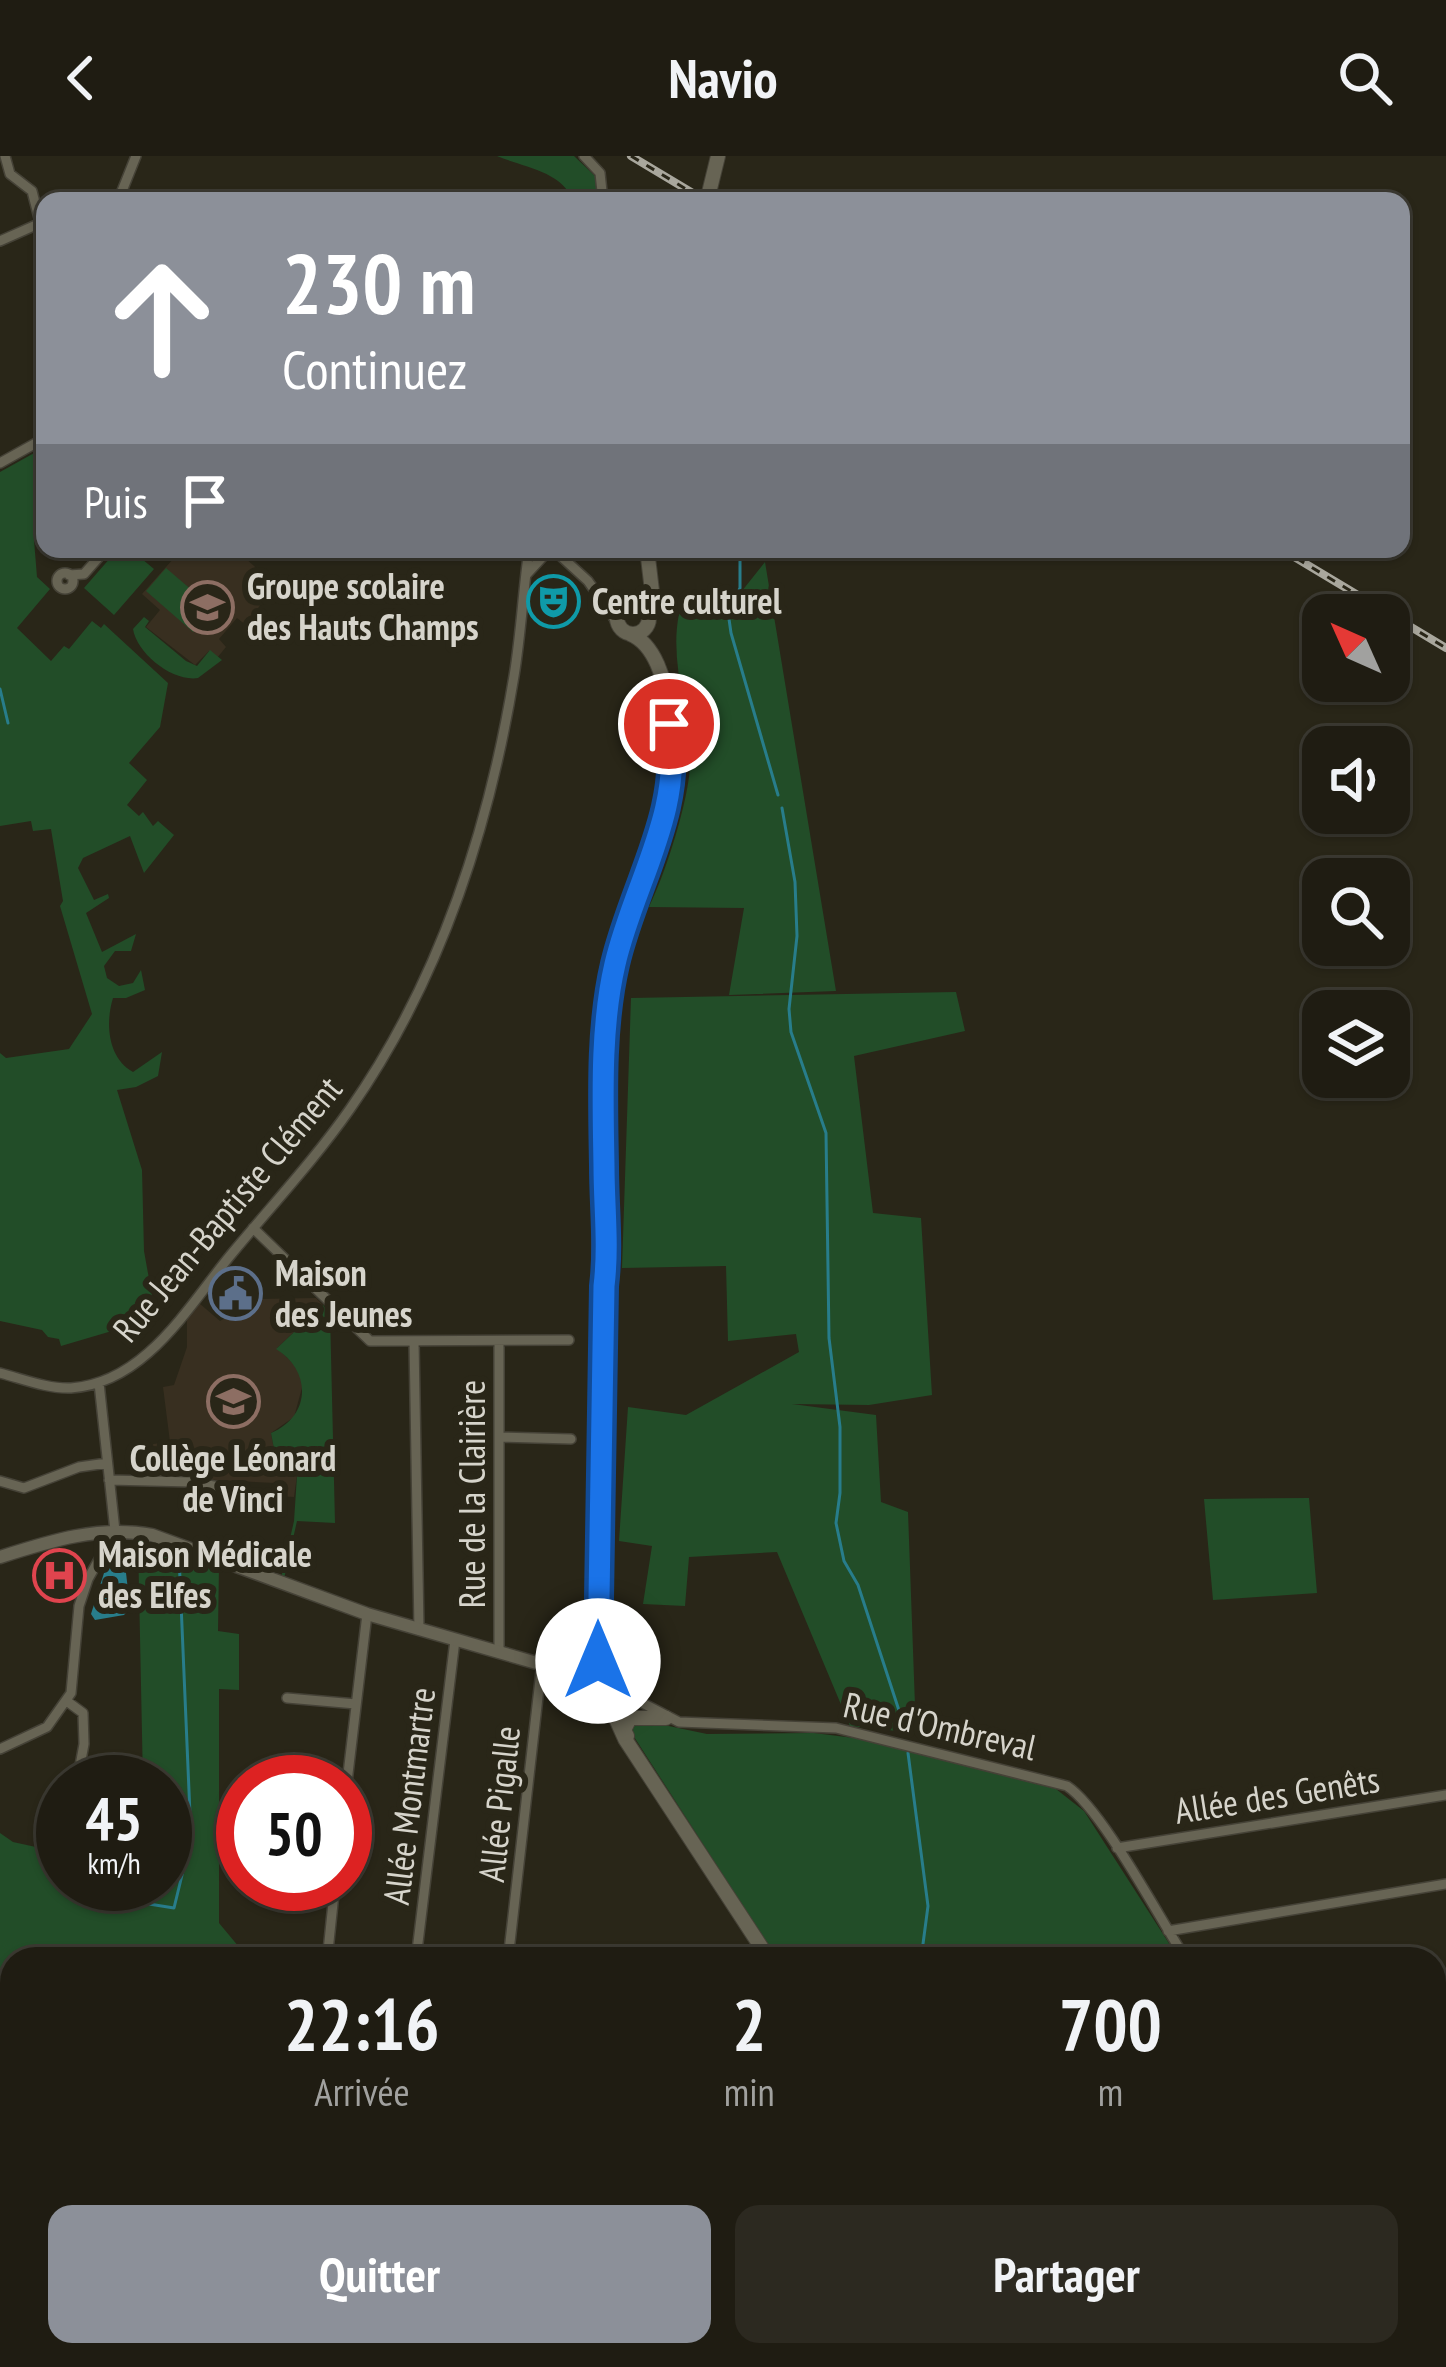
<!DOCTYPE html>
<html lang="fr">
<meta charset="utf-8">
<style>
:root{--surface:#1f1c12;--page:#2c2920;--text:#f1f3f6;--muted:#a1a19f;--line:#3c3a32;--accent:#8c9099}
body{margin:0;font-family:"PT Sans Narrow",sans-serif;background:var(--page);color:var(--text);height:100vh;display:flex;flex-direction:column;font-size:45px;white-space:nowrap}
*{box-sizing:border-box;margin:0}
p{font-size:39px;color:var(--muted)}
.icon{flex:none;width:66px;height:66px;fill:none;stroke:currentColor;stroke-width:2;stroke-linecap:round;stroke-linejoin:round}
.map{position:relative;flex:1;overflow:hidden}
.details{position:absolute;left:0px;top:1791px;width:1446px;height:420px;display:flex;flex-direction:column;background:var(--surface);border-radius:36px 36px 0 0;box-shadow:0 3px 9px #0004,0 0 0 3px var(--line)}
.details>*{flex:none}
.guide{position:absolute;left:36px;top:36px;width:1374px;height:366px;border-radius:24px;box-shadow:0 3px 9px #0004,0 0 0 3px var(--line);background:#8c9099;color:#fff;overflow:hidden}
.needle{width:78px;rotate:315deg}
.tools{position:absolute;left:1302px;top:438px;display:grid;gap:24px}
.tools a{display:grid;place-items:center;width:108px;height:108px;border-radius:24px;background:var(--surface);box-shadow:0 3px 9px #0004,0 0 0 3px var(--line);font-size:60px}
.speed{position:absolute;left:36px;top:1599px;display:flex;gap:24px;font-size:60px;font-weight:700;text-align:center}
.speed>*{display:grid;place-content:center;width:156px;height:156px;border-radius:50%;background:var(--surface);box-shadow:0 3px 9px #0004,0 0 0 3px var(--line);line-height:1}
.speed small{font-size:30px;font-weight:400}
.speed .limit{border:18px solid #d22;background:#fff;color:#111}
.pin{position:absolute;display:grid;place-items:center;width:102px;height:102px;color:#fff;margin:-51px;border:6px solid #fff;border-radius:50%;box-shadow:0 3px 12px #0007}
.me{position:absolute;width:132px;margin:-66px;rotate:0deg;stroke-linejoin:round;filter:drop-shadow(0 0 9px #0008)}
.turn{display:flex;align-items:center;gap:42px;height:252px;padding:0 48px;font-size:54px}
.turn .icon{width:156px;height:156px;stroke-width:2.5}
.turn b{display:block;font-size:84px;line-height:102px}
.then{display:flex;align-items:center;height:114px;padding:0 48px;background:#0003;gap:24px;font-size:45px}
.eta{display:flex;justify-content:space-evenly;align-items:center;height:204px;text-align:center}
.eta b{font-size:72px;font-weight:700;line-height:84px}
.button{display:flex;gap:24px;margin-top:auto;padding:24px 48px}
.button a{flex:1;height:138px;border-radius:24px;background:var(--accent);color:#fff;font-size:48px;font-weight:700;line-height:138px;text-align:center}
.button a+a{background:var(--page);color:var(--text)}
header{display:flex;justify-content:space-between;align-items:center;height:156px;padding:0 48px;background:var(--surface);font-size:54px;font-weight:700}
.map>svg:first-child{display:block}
.education{fill:#382f20}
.green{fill:#224d28}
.water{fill:#287d8b}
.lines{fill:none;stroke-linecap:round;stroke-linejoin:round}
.stream{stroke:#287d8b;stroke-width:3}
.minor-casing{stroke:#454237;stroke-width:12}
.tertiary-casing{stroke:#454237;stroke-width:15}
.secondary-casing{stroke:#454237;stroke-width:16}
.minor{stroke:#676454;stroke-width:9}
.tertiary{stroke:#676454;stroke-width:12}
.secondary{stroke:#676454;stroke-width:14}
.rail-casing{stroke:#a9a79d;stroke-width:8}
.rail{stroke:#292618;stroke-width:3;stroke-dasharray:9;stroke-linecap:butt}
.route-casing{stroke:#114b97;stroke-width:30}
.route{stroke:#1a73e8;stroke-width:21}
.labels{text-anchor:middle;stroke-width:12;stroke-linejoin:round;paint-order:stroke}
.poi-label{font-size:36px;font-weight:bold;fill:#d6d4cb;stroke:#292618;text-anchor:start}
.street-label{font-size:36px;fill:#d6d4cb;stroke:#292618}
</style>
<header><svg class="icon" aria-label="back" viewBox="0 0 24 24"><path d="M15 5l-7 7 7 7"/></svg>Navio<svg class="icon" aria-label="search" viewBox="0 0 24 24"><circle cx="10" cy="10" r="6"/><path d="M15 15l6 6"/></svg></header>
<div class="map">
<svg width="1446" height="2211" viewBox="0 0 1446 2211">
<rect width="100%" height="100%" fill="#292618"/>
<path class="education" d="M182 393H235L272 426 257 444 261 448 246 469 237 462 219 483 226 491 217 502 209 495 195 509 146 471 160 454 142 438Z
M316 1142 323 1149 277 1192 296 1210 303 1228 294 1261 271 1277 274 1293 297 1319 294 1341 277 1340 275 1327 158 1321 153 1288 170 1286 163 1231 174 1229 187 1191V1162L199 1147 220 1165 259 1143Z"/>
<path class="green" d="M497 0H574L595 20 597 42 573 45C563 15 522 11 497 0Z
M45 291V382L34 384 37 421 50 433 17 472 51 505 64 490 69 493 92 465 101 472 104 468 168 527 160 571 129 607 147 624 127 649 139 660 143 656 153 670 158 665 174 679 144 717 130 680 83 702 78 712 94 744 108 738 109 742 86 757 102 796 136 778 131 795H115L104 810 107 822 119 830 133 827 141 814 145 834 126 842H113C105 868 108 902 133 916L162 896 158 920 136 931 117 934 142 1014 144 1095 156 1162 61 1190 59 1183 48 1181 42 1174 0 1165V897L6 902 69 893 92 858 60 750 63 745 51 673 33 675 31 665 0 670V316Z
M118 393H130L154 413 114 459 84 432Z
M765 406 836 835 729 839 744 752 649 751C665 720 690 641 690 607 690 557 669 507 679 458L730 450Z
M166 412 214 453 193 476 146 435Z
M144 461 149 465 145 471 186 505 197 510 210 494 222 504 198 522C173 526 137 498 133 473Z
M956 836 965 875 854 900 873 1057 921 1062 932 1239 869 1249 792 1248 876 1259 881 1346 908 1356 916 1577 850 1570 777 1396 689 1401 685 1450 643 1448 652 1390 619 1385 628 1251 686 1259 799 1196 796 1178 728 1185 726 1110 622 1112 631 842Z
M323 1149 330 1157 335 1367 297 1365 284 1423 281 1422 294 1365 297 1320 274 1293 271 1277C311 1260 312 1215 276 1193Z
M1309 1342 1317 1437 1213 1444 1204 1343Z
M138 1384 169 1391 219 1410 218 1475 239 1478V1534L219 1533V1767L249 1803H12V2199H1434V2113H1446V2211H0V1677L13 1686 45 1693V1685L61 1683 63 1728H165V1626H143Z
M640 1564 707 1578 814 1577 854 1582 1056 1633 1084 1655 1179 1803H777L629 1573Z"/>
<path class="water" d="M117 1405 125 1408 130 1452 124 1459 95 1464 91 1458 104 1417Z"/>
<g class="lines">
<path class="stream" d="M740 393V432L728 456 731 477 778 639
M0 533 8 567
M782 652 795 726 797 780 789 853 791 876 826 977 829 1182 840 1271V1337L836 1367 844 1405 858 1429 907 1579
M908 1597 928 1750 921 1803
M149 1748 174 1752 191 1682 179 1400"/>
<defs>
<path id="minor" d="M5 0 10 18 32 35 40 66
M584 0 600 17 603 45
M118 45 136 0
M0 85 45 65
M0 307 45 282
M553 393 588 425 618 468
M57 425a8 8 0 1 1 16 0a8 8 0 1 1-16 0Z
M69 419 84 418 106 393
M526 419 550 393
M601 437 615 445 630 446
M253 1072 370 1185 569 1184
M414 1185 419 1474
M499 1185V1495
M0 1217C23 1223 48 1233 71 1232 147 1227 190 1147 234 1095 273 1048 315 1003 350 953 439 826 489 672 514 520 521 478 523 435 529 393
M499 1281 571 1283
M109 1324 192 1326 224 1332
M0 1325 24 1332 79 1311 107 1307
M600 1525 679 1566 836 1572 1067 1630C1103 1654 1159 1762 1186 1803
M287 1542 356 1548
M68 1546 83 1557 84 1588 77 1626
M0 1593 47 1571 71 1537 79 1450 88 1423 115 1375 99 1227
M345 1643 367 1458
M1117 1692 1446 1639
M1168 1775 1446 1728
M328 1795 335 1728
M509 1795 542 1506
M416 1803 455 1484
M1434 1820 1446 1818
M1434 1956H1446"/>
<path id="tertiary" d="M0 1401C50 1385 100 1369 152 1379L367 1458 599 1525"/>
<path id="secondary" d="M707 45 718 0
M647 393 652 435 648 457
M617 462a16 16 0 1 1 32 0a16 16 0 1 1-32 0Z
M630 478C678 497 677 617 666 660 662 678 653 696 645 712
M603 1013 608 1069 604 1130 599 1525 625 1583 769 1803
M603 1017 611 827 649 704
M599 1101 600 1039
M627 1580 624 1574 630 1562H666
M965 2199 966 2211"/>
</defs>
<use href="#minor" class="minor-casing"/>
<use href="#tertiary" class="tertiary-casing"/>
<use href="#secondary" class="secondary-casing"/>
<use href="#minor" class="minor"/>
<use href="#tertiary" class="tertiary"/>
<use href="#secondary" class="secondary"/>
<defs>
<path id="rail" d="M631 0 706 45
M1281 393 1446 492"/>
</defs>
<use href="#rail" class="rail-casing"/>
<use href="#rail" class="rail"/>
</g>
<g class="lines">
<defs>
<path id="route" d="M598 1505 604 1130C609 1089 604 1051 604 1010 603 945 600 872 615 808 634 726 684 656 669 568"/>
</defs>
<use href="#route" class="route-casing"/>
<use href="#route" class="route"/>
</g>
<defs>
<symbol id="theatre-ring" viewBox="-11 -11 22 22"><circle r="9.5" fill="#292618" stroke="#0f9aa8" stroke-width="1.5"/><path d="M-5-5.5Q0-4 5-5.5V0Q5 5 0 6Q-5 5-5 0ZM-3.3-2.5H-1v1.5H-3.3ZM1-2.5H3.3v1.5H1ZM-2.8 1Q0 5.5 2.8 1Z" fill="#0f9aa8"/></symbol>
<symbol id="school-ring" viewBox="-11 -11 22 22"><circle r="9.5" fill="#292618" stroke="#8d6e63" stroke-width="1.5"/><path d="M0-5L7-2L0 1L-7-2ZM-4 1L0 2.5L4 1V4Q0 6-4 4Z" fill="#8d6e63"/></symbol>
<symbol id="civic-ring" viewBox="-11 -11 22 22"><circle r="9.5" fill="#292618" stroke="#5c6f8a" stroke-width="1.5"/><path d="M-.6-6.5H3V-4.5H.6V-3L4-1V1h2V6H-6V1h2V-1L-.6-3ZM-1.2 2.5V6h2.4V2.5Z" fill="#5c6f8a"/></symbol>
<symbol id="hospital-ring" viewBox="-11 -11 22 22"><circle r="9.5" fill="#292618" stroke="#e0444e" stroke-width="1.5"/><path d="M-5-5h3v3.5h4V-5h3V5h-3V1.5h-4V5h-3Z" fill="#e0444e"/></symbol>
</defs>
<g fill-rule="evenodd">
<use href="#theatre-ring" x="524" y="416" width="59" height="59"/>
<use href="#school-ring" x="178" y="422" width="59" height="59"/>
<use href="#civic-ring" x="206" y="1108" width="59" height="59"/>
<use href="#school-ring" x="204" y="1216" width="59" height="59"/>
<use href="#hospital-ring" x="30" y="1390" width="59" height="59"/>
</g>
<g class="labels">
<g class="poi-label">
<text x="247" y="443">Groupe scolaire<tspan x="247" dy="41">des Hauts Champs</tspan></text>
<text x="592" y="458">Centre culturel</text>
<text x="275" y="1130">Maison<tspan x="275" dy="41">des Jeunes</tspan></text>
<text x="233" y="1315" text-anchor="middle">Collège Léonard<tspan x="233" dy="41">de Vinci</tspan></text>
<text x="98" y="1411">Maison Médicale<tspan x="98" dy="41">des Elfes</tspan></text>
</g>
<g class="street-label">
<text transform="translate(227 1053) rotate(-50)" y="13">Rue Jean-Baptiste Clément</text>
<text transform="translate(472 1338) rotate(-90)" y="13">Rue de la Clairière</text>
<text transform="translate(940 1570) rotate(13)" y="13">Rue d'Ombreval</text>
<text transform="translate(1277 1639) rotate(-9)" y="13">Allée des Genêts</text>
<text transform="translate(409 1640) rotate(-83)" y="13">Allée Montmartre</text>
<text transform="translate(499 1648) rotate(-84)" y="13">Allée Pigalle</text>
</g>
</g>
</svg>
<div class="tools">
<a><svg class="needle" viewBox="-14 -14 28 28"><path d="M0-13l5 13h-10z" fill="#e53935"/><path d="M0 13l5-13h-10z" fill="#a1a19f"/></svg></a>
<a><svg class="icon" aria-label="sound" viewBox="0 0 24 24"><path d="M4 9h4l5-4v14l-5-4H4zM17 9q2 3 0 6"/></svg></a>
<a><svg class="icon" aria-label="search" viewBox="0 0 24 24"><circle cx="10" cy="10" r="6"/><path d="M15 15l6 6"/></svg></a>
<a><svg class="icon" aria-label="layers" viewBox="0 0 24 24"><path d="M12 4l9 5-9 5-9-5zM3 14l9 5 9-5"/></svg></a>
</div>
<div class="speed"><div>45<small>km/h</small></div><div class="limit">50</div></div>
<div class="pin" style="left:669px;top:568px;background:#d93025"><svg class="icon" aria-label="arrive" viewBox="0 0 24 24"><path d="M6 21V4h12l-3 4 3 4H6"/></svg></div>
<svg class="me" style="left:598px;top:1505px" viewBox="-20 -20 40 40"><circle r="19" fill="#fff"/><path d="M0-13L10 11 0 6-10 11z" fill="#1a73e8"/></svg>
<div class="guide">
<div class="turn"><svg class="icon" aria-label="ahead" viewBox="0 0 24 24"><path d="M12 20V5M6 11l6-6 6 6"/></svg><div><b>230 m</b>Continuez</div></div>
<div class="then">Puis<svg class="icon" aria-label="arrive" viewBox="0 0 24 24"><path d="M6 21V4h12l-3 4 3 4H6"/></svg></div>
</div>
<section class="details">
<div class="eta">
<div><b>22:16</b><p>Arrivée</p></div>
<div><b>2</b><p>min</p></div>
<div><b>700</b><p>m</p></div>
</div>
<div class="button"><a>Quitter</a><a>Partager</a></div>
</section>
</div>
